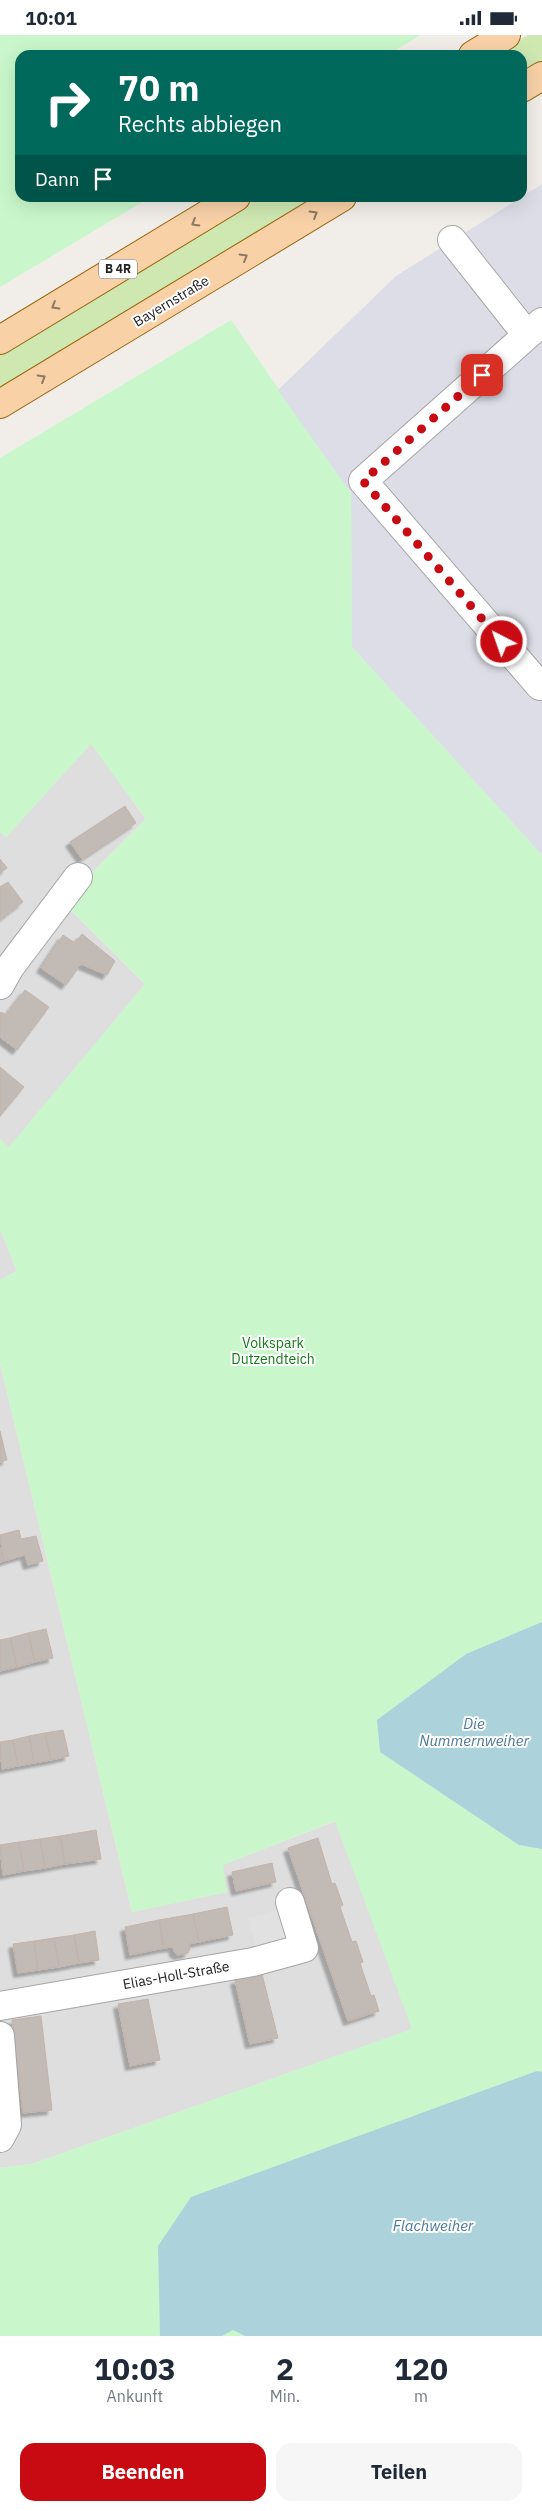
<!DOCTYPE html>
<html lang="de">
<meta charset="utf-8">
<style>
:root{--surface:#fff;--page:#f6f6f7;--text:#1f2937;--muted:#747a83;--accent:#c80a12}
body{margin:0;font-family:"IBM Plex Sans",sans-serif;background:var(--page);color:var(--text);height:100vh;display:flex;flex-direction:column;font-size:19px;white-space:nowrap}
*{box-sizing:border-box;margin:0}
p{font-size:16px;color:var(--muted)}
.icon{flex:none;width:28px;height:28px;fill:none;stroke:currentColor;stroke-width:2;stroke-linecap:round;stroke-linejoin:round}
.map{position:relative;height:2301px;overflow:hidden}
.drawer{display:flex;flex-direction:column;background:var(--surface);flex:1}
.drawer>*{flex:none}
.hud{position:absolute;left:15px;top:15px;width:512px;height:152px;border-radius:15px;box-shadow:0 5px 20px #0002;background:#00695c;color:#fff;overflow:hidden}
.pin{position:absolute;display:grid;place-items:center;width:42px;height:42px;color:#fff;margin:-21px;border-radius:10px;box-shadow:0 2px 8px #0006}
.me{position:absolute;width:55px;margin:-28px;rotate:319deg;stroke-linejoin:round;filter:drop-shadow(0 0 4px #0008)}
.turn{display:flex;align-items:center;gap:18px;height:105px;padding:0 20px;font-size:22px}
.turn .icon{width:65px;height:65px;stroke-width:2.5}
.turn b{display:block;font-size:35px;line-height:42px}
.then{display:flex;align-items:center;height:48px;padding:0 20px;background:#0003;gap:10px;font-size:19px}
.eta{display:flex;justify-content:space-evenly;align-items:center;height:85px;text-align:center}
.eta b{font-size:30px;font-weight:700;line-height:35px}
.button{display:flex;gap:10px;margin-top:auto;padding:10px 20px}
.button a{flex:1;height:58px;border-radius:15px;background:var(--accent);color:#fff;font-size:20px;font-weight:700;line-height:58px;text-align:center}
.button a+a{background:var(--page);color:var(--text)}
.status{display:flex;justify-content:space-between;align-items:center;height:35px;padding:0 25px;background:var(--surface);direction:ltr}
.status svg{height:14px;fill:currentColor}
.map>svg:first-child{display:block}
.residential{fill:#dfdede}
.grass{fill:#cfe8b2}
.park{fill:#c9f7cb}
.parking{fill:#e1e1e1}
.plaza{fill:#dddde7}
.water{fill:#acd3dc}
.building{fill:#c2bab5;stroke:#c2b4ab;filter:url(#shadow)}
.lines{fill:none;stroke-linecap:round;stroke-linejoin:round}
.minor-casing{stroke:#a5a5a5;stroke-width:30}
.major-casing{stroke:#976208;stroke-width:30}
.minor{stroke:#fff;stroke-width:28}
.major{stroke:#f8d1a7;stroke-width:28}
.oneway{stroke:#8c7964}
.route{stroke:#c80a12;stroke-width:9;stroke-dasharray:0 16.2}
.labels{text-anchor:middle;stroke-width:4;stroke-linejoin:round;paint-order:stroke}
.shield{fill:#fff;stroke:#646464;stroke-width:1}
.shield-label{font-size:12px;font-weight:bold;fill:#212121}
.street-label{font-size:14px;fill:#212121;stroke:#fff}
.park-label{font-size:14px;fill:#127d16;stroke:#fff}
.water-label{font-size:15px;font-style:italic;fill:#4b789d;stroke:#fff}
</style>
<div class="status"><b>10:01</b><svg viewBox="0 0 49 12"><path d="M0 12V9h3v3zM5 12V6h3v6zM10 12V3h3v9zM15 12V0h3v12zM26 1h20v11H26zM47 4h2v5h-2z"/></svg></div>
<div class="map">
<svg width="542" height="2301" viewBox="0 0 542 2301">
<defs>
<filter id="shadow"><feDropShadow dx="-4.5" dy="4.5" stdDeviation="1" flood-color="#0004"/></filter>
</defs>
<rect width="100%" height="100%" fill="#f1eee9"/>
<path class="residential" d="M91 708 146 784 63 867 145 949 9 1113 0 1104V797L6 802Z
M0 1194 17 1236 0 1245Z
M0 1328 132 1877 226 1857 222 1830 336 1786 413 1994 32 2129 0 2133Z"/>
<path class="grass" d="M528 0H542V29L523 40 522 20H495Z
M258 163H318L0 354V318Z"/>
<path class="park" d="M0 0H421L387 20H20V162L149 163 0 252Z
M231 285 351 458 352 612 542 820V2301H0V2133L32 2129 412 1994 335 1786 223 1830 227 1857 132 1877 0 1328V1245L17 1236 0 1194V1104L9 1112 145 949 63 867 146 784 91 709 6 802 0 797V423Z"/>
<path class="parking" d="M286 1873 295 1905 257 1915 248 1883Z"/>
<path class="plaza" d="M542 149V820L352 612 351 458 278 355 396 241Z"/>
<path class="water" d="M542 1587V1814L519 1810 380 1717 377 1685 466 1619Z
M537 2036 542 2037V2301H245L233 2295 222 2301H160L158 2211 191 2162Z"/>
<path class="building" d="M125 771 136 788 82 824 70 807Z
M0 824 7 833 0 838Z
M8 847 23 867 0 885V852Z
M82 899 115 926 107 940 81 929 66 950 41 933 63 900 75 908Z
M25 955 49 972 17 1015 0 1002V979L1 977 6 980Z
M0 1032 24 1052 0 1081Z
M0 1396 7 1425 0 1427Z
M19 1495 21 1504 36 1501 43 1526 28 1530 25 1520 4 1526 0 1500Z
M0 1512 4 1526 0 1527Z
M46 1594 53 1623 35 1627 28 1598Z
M28 1598 35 1627 17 1632 10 1603Z
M10 1603 17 1632 0 1636V1605Z
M63 1695 69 1721 51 1725 45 1698Z
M45 1698 51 1725 34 1728 29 1701Z
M29 1701 34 1728 18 1731 13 1705Z
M13 1705 18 1731 2 1734 0 1707Z
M96 1795 101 1824 65 1829 60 1801Z
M60 1801 65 1829 45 1833 40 1804Z
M318 1803 332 1849 335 1848 343 1870 340 1872 352 1907 356 1906 363 1927 360 1928 371 1961 374 1960 379 1976 348 1986 288 1813Z
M40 1804 45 1833 24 1836 19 1807Z
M19 1807 24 1836 3 1840 0 1810Z
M272 1828 276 1847 236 1856 232 1837Z
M227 1872 233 1900 199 1907 193 1879Z
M193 1879 199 1907 189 1909 190 1914 188 1918 178 1920 174 1917 173 1912 164 1913 159 1885Z
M159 1885 164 1913 130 1920 125 1892Z
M95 1896 99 1925 79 1928 74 1900Z
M74 1900 79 1928 59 1932 54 1903Z
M54 1903 59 1932 38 1935 34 1906Z
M34 1906 38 1935 18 1938 13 1909Z
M262 1939 278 2003 250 2009 235 1945Z
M148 1964 160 2025 130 2031 118 1969Z
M41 1981 52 2075 23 2078 12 1985Z"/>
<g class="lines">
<defs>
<path id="minor" d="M452 205 527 300
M542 287 363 446 540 651 542 650
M0 950 10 932 78 842
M0 1971 253 1927 304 1913 290 1867
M0 2001 7 2090 0 2103"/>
<path id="major" d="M473 20 506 0
M522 53 542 41
M0 305 236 162
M0 369 342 162"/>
</defs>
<use href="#minor" class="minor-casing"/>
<use href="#major" class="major-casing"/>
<use href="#minor" class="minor"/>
<use href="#major" class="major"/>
</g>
<defs><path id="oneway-chevron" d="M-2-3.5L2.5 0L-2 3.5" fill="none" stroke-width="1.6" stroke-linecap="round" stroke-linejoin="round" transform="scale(1.25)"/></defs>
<g class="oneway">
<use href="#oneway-chevron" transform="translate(314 179) rotate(-31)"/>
<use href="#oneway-chevron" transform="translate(195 188) rotate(149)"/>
<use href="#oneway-chevron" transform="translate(244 222) rotate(-31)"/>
<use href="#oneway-chevron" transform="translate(55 271) rotate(149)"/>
<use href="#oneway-chevron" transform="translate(42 343) rotate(-31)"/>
</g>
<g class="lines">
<path class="route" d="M482 340 363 446 502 607"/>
</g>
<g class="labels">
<rect class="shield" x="99" y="224.5" width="38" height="19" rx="4"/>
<g class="shield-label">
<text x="118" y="238">B 4R</text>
</g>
<g class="street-label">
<text transform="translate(171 266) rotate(-31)" y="5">Bayernstraße</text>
<text transform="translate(176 1940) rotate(-10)" y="5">Elias-Holl-Straße</text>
</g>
<g class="park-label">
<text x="273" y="1313">Volkspark<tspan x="273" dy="16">Dutzendteich</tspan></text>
</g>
<g class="water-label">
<text x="474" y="1694">Die<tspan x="474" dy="17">Nummernweiher</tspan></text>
<text x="433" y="2196">Flachweiher</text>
</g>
</g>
</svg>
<div class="pin" style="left:482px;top:340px;background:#d93025"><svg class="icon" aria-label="arrive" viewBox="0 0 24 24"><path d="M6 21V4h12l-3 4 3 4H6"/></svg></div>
<svg class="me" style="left:502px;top:607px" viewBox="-20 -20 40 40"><circle r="17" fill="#c80a12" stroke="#fff" stroke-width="3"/><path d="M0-11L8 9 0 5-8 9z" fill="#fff"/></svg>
<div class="hud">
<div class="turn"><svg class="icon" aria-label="right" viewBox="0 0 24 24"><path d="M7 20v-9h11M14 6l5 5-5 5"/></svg><div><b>70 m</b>Rechts abbiegen</div></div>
<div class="then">Dann<svg class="icon" aria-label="arrive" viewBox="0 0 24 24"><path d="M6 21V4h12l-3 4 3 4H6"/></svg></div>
</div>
</div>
<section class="drawer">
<div class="eta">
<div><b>10:03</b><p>Ankunft</p></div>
<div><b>2</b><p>Min.</p></div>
<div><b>120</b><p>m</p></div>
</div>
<div class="button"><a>Beenden</a><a>Teilen</a></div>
</section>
